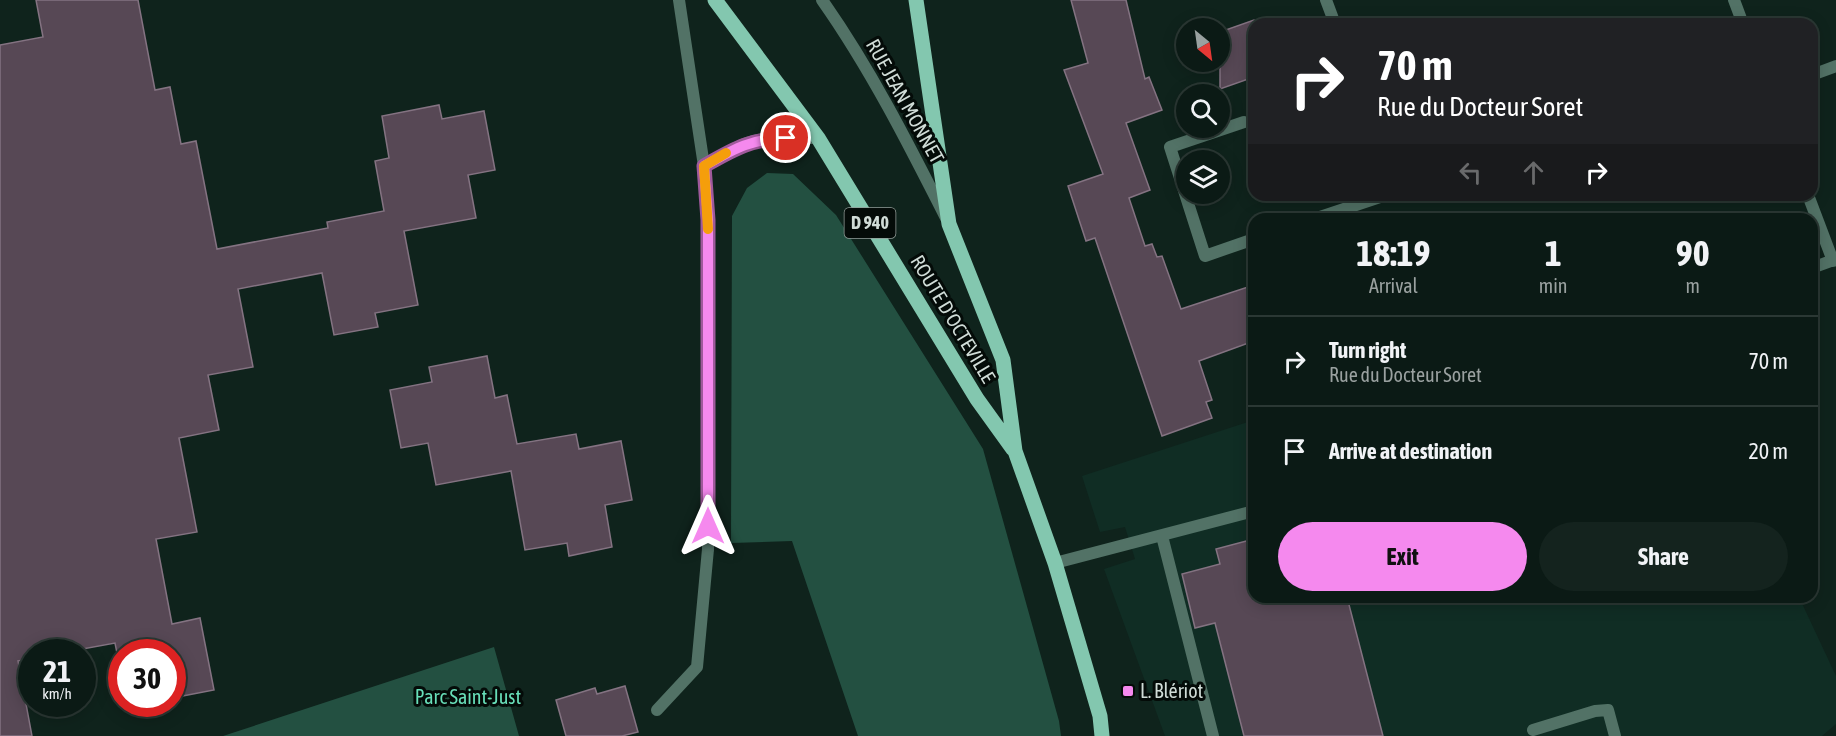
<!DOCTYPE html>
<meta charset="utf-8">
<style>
:root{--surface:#0b1a15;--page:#14231e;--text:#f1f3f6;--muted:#9aa1a0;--line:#2b3834;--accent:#f589ee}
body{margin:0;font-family:"Asap Condensed",sans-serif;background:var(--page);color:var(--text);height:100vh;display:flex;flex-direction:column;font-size:22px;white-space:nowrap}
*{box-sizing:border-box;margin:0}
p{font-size:20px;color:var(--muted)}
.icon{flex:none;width:33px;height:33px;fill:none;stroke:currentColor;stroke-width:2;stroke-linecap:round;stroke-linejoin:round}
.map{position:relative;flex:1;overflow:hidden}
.panel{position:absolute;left:1248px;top:213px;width:570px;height:390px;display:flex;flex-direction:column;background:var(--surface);border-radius:18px;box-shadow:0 3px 15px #0003,0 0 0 2px var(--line)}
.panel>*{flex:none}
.hud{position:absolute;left:1248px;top:18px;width:570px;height:183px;border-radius:18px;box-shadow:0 3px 15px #0003,0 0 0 2px var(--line);background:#202124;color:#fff;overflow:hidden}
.needle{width:39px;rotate:151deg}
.fabs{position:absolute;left:1176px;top:18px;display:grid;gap:12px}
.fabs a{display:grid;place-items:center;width:54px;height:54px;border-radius:50%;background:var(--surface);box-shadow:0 3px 15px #0003,0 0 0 2px var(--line);font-size:30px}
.speed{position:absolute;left:18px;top:639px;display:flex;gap:12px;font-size:30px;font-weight:700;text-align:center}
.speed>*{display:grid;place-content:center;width:78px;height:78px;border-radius:50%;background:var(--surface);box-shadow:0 3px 15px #0003,0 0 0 2px var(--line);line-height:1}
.speed small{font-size:15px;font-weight:400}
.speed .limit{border:9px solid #d22;background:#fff;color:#111}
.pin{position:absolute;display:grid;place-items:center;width:51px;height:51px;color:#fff;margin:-26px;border:3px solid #fff;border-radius:50%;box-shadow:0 2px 6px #0007}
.me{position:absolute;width:66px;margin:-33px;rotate:0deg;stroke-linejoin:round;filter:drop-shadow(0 0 4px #0008)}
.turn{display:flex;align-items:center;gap:21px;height:126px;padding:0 30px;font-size:27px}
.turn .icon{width:78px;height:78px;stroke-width:2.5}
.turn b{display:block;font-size:42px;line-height:51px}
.lanes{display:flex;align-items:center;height:57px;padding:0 30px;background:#0003;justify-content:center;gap:30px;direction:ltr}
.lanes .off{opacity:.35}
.eta{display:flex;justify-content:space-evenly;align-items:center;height:102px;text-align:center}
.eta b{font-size:36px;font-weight:700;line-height:42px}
.cta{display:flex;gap:12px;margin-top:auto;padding:12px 30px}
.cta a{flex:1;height:69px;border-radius:36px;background:var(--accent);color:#111;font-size:24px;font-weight:700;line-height:69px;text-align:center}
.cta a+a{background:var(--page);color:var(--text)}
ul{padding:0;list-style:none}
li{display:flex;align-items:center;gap:18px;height:90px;padding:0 30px;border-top:2px solid var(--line)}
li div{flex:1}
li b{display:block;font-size:22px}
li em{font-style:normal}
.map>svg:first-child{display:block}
.built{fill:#102d24}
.green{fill:#235041}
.building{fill:#574855;stroke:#847382;stroke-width:1.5}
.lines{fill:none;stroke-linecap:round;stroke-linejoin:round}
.service{stroke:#527266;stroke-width:12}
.minor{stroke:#527266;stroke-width:12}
.tertiary{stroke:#527266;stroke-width:12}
.primary{stroke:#83c7af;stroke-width:15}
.route-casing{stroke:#9f599b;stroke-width:15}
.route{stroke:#f589ee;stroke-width:10}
.slow{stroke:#f59e0b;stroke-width:10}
.poi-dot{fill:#f589ee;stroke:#040b08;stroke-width:2}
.labels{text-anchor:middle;stroke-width:6;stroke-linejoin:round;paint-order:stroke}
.shield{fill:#040b08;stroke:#939d99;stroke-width:1.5}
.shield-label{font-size:18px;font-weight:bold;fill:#d0dcd7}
.street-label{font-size:20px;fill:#d0dcd7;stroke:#040b08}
.poi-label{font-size:20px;fill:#d0dcd7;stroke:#040b08;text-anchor:start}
.park-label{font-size:20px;fill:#68dfb9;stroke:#040b08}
</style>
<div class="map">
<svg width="1836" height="736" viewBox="0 0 1836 736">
<rect width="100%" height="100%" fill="#0f231c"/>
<path class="built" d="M1254 420V597H1799L1836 676V724L1822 736H1165L1104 569 1135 559 1125 527 1100 532 1082 476Z"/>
<path class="green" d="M767 173 793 174 836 215 983 449 1059 721 1061 736H858L792 541 731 543 732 216 747 188Z
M494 647 519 736H223Z"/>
<path class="building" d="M36 0H138L155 90 170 87 181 144 196 141 217 249 328 228 327 222 384 211 375 161 389 158 382 116 439 105 442 119 484 111 495 170 468 175 476 218 404 231 418 305 375 313 378 327 334 335 322 273 238 289 253 367 208 375 219 430 179 438 197 532 156 539 172 624 200 618 214 690 172 698V652H122V678L115 643 66 652H32V659L18 661 32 736H0V45L43 37Z
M1071 0H1126L1145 79 1149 77 1162 110 1126 123 1150 190 1129 198 1145 246 1152 244 1157 257 1162 256 1181 309 1254 285V341L1199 361 1212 400 1206 402 1212 418 1162 436 1095 238 1086 241 1068 186 1103 174 1064 70 1088 63Z
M1254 20V77L1220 89V32Z
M487 356 495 398 507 395 517 444 576 434 579 449 621 441 632 500 605 505 612 547 569 556 567 543 525 550 511 471 436 485 428 443 401 448 390 390 432 382 429 367Z
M1254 539V597H1347L1383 736H1244L1215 623 1195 628 1182 574 1220 564 1216 549Z
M625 686 638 732 622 736H566L556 700 595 688 597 694Z"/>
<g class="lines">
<path class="service" d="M1162 536 1213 736
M1055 563 1254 511
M657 710 697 667 708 549
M1533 730 1595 711 1608 710 1615 736"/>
<path class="minor" d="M679 0 704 166 708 220V549
M1326 0 1335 24
M1734 0 1743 24
M1812 75 1836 66
M1244 122 1170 147 1205 256 1254 239
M704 166C716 159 729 150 742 145 765 135 793 138 818 138
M1808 195 1833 261
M1314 219 1386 195
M1812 268 1836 259"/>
<path class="tertiary" d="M822 0C870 68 908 143 946 218"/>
<path class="primary" d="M715 0 818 138 977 399 1013 449
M916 0 949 224 1003 360 1015 451 1055 563 1100 716 1102 736"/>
</g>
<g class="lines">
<defs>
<path id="route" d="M708 526V220L704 166C734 149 750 139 786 138"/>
</defs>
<use href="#route" class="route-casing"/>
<use href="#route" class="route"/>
<path class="slow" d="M708 229 704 166 726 153"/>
</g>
<rect class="poi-dot" x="1122" y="685" width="12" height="12" rx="3"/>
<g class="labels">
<rect class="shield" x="844.5" y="208" width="51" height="30" rx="4.5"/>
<g class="shield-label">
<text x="870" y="229">D 940</text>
</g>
<g class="street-label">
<text transform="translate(905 101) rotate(61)" y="7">RUE JEAN MONNET</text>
<text transform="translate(953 319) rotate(59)" y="7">ROUTE D'OCTEVILLE</text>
</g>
<g class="poi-label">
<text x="1140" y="698">L. Blériot</text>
</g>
<g class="park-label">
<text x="468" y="704">Parc Saint-Just</text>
</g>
</g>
</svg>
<div class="fabs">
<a><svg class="needle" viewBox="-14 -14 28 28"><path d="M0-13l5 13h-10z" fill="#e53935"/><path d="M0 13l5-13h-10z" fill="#9aa1a0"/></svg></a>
<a><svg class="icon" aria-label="search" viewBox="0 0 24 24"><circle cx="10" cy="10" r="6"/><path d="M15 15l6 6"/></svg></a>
<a><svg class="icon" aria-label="layers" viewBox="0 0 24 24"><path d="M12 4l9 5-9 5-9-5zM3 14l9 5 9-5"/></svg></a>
</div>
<div class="speed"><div>21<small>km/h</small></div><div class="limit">30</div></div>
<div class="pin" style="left:786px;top:138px;background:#d93025"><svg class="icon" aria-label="arrive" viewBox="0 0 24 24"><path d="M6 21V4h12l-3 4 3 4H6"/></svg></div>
<svg class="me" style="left:708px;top:526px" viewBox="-20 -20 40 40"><path d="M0-17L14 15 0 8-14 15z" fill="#f589ee" stroke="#fff" stroke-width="4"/></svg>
<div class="hud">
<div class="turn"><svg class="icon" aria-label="right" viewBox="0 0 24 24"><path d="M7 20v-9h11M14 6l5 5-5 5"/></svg><div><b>70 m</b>Rue du Docteur Soret</div></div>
<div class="lanes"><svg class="icon off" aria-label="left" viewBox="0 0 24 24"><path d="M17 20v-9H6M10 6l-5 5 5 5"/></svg><svg class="icon off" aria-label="ahead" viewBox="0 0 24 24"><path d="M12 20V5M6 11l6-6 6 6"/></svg><svg class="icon" aria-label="right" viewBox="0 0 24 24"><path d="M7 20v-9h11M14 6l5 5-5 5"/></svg></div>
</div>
<section class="panel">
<div class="eta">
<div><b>18:19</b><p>Arrival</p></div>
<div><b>1</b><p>min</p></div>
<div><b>90</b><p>m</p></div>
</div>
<ul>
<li><svg class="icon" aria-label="right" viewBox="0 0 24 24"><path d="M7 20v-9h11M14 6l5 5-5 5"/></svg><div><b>Turn right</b><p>Rue du Docteur Soret</p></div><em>70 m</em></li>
<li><svg class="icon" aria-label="arrive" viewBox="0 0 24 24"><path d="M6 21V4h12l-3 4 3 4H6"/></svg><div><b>Arrive at destination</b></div><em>20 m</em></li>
</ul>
<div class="cta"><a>Exit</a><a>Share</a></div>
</section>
</div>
